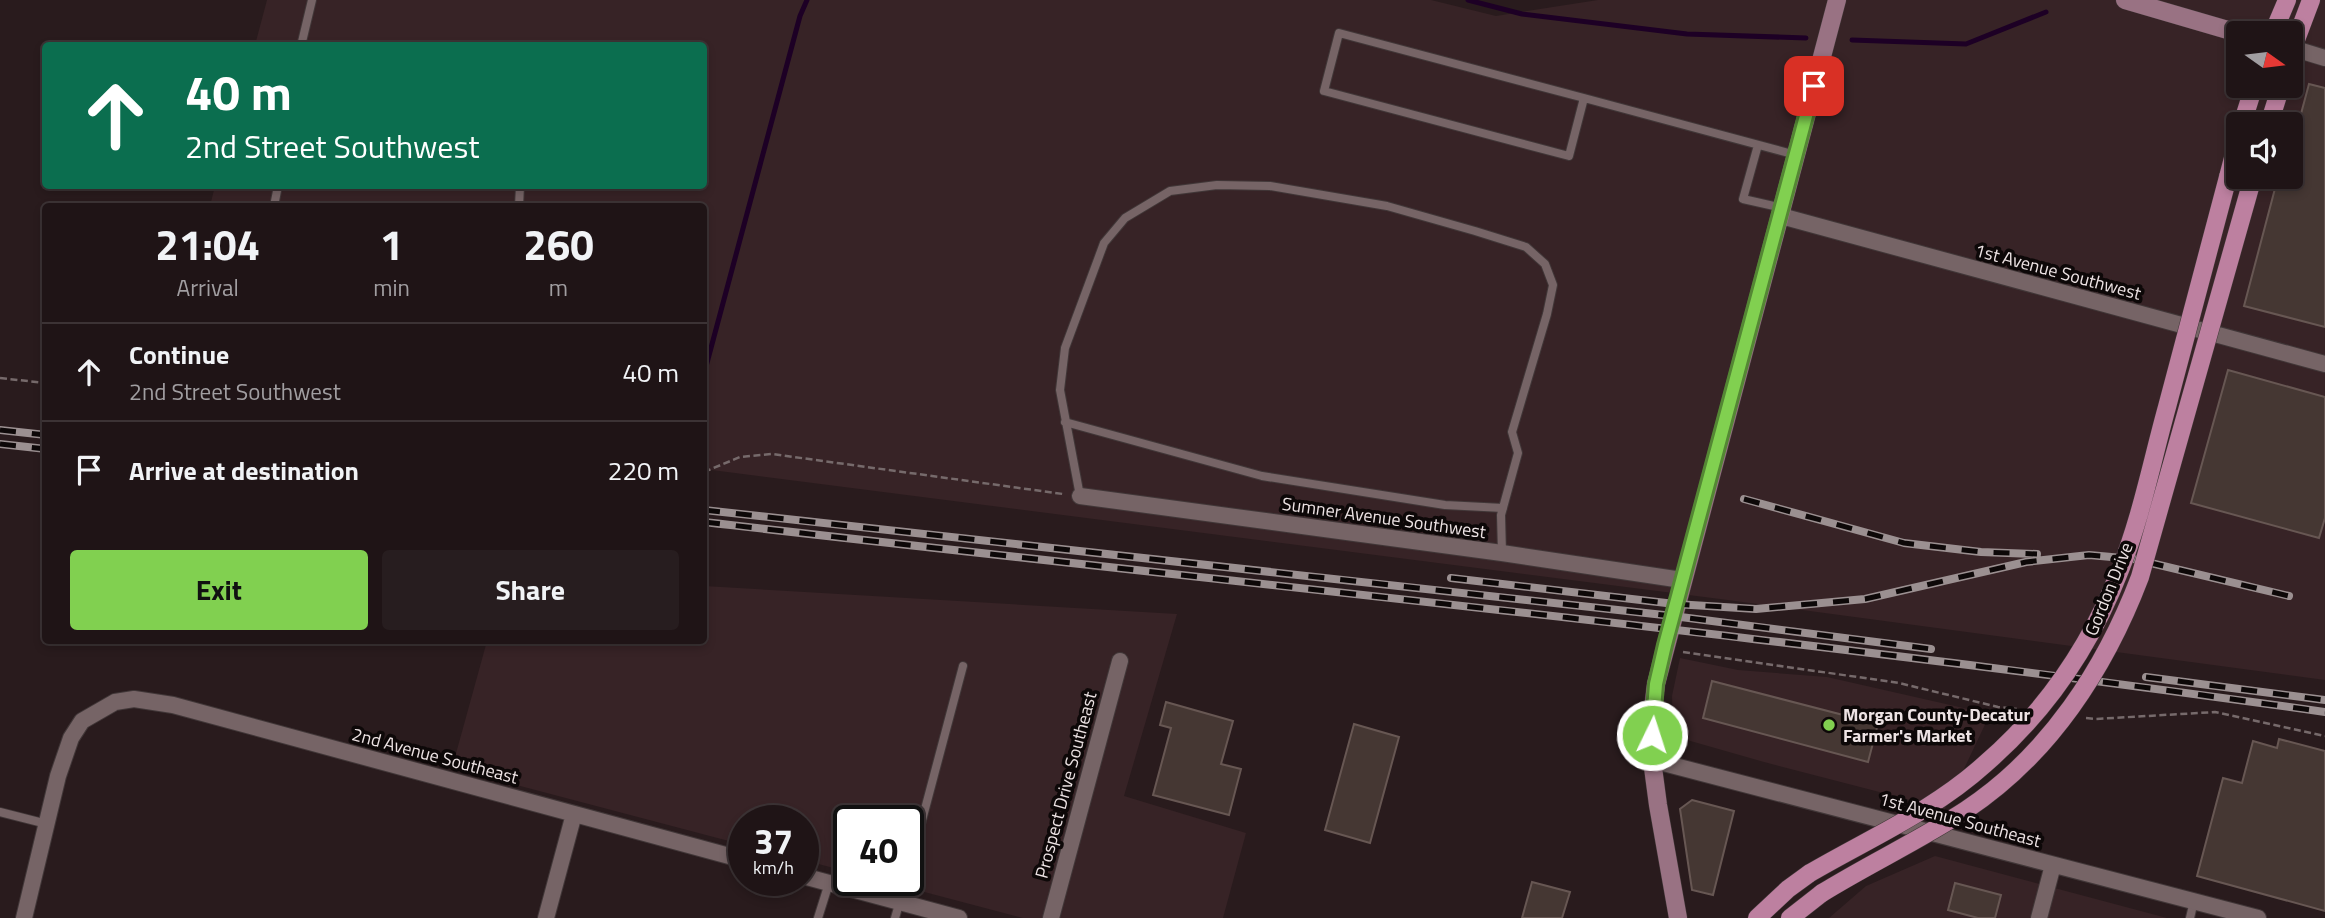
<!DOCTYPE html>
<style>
:root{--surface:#1f1416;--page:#271d1f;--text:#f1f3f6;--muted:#a19ea1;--line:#3c3335;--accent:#81d050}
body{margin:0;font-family:"Titillium Web",sans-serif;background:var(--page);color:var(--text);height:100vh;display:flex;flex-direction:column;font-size:26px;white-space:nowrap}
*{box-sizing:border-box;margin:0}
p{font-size:23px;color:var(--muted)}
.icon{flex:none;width:38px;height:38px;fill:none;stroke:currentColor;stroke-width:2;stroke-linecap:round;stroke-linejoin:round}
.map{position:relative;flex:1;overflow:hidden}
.drawer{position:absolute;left:42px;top:203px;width:665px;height:441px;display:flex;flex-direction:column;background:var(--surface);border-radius:7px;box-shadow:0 4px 10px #0003,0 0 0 2px var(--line)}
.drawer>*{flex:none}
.banner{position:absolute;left:42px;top:42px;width:665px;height:147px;border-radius:7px;box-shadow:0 4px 10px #0003,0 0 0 2px var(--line);background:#0b6e4f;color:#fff;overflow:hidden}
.needle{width:46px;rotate:104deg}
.tools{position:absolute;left:2226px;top:21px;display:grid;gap:14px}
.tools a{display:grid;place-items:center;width:77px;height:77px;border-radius:7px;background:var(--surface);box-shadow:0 4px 10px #0003,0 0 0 2px var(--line);font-size:35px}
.speed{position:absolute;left:728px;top:805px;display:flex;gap:14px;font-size:35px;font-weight:700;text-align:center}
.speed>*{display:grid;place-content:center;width:91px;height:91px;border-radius:50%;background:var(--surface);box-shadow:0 4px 10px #0003,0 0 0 2px var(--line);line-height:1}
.speed small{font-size:18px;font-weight:400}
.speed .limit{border:4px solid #111;border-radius:10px;background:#fff;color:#111}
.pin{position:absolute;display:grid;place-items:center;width:60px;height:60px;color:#fff;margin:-30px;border-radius:14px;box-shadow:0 4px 10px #0006}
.me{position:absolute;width:77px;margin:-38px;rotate:4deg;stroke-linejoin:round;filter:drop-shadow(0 0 5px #0008)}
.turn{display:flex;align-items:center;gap:24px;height:147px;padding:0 28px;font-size:32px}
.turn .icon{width:91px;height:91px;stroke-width:2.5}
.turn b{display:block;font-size:49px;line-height:60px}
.eta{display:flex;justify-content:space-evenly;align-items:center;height:119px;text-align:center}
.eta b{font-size:42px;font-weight:700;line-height:49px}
.action{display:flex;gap:14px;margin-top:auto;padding:14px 28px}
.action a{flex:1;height:80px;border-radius:7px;background:var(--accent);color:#111;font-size:28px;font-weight:700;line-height:80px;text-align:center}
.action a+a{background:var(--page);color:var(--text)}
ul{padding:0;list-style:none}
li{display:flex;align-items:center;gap:21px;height:98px;padding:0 28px;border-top:2px solid var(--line)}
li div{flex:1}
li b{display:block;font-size:26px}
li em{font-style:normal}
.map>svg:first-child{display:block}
.built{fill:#372326;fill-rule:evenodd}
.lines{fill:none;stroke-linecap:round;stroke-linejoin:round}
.stream{stroke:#1d0025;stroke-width:5}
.building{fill:#453733;stroke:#675753;stroke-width:2}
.lane-casing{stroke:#413738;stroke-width:10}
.street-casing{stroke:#413738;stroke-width:18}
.secondary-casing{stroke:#413738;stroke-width:19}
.primary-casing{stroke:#413738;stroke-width:19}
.path{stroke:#766a6b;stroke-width:2.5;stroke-dasharray:7 3.5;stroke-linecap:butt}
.lane{stroke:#766466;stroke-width:8}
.street{stroke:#766466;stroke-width:16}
.secondary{stroke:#997283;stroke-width:18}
.primary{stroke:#bd80a0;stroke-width:18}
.rail-casing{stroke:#9b9091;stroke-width:8}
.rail{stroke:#0d0808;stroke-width:5;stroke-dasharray:16;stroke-linecap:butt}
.primary-bridge-casing{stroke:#413738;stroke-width:19;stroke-linecap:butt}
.primary-bridge{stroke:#bd80a0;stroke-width:18}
.route-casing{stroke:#548734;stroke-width:18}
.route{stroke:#81d050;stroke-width:12}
.poi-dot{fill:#81d050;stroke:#0d0808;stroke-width:2.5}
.labels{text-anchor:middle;stroke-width:7;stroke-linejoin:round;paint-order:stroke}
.street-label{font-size:18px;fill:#ede3e4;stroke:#0d0808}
.poi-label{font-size:18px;font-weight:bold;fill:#ede3e4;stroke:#0d0808;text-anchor:start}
</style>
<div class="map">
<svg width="2325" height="918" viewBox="0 0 2325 918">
<rect width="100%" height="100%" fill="#291b1d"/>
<path class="built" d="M267 0H1431L1496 16 1598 0H2325V680L1720 599 704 469V206H210L215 186H704V46L255 45ZM2238 33H2291V86H2238ZM2238 124H2291V177H2238Z
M704 586 1177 614 1124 796 1246 833 1223 918H1023L879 880H908V821H849V872L803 860V821H744V845L452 768 487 641 704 640Z
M1680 658 1738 670 1827 677 1990 714 1945 809 1764 762 1673 736 1672 696Z
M1935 856 2167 918H1829L1866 886Z"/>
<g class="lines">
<path class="stream" d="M1468 0 1522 14 1687 34 1806 38
M1852 40 1966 44 2046 12
M704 374 800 16 807 0"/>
</g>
<path class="building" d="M2309 84 2325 88V327L2244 306 2277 181 2282 182 2284 177H2291V151Z
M2228 370 2325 397V518L2319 538 2191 503Z
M1712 681 1878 724 1868 762 1703 718Z
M1166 702 1233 721 1221 764 1241 769 1229 815 1153 795 1171 728 1160 725Z
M1354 724 1399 737 1370 843 1325 830Z
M2279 739 2325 751V911L2197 876 2223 778 2242 783 2253 741 2277 748Z
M1692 800 1734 811 1713 895 1692 890 1680 809Z
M1532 882 1570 892 1562 918H1522Z
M1955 883 2001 895 1995 918H1978L1948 910Z"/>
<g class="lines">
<defs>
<path id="lane" d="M301 46 312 0
M1584 98 1339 33 1324 91 1569 156 1584 98 1796 155
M1758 145 1743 199 1783 208
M274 206 278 186
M519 206 520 186
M1065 422 1262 476 1445 505 1503 508
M1080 496 1060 390 1065 348 1104 243 1125 218 1170 191 1217 185 1270 186 1387 206 1475 231 1526 247 1545 264 1553 285 1547 314 1512 432 1518 453 1501 515 1502 553
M0 812 47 824
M908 873 963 666
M818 918 829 883
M895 918 906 880
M2190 918 2194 901"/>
<path id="street" d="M2292 48 2325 58
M1781 216 2325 364
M1080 496 1502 553 1682 580
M1652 760 2258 918
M803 876 959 918
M24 918 58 776 71 738 82 721 115 702 134 699 173 705 744 860
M546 918 574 814
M1051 918 1120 661
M2039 918 2053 865"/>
<path id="secondary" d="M2125 0 2238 33
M1678 918 1658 805 1652 760 1653 709 1656 684 1837 0"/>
<path id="primary" d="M2273 33 2287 0
M2291 53 2311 0
M2242 124 2254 86
M2269 124 2281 86
M2228 177 2238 139
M1757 918 1788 889 1810 873
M1790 918 1822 893"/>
</defs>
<use href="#lane" class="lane-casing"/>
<use href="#street" class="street-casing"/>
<use href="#secondary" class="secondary-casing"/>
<use href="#primary" class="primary-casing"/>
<path class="path" d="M0 378 46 383
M704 472 740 457 772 454 1063 494
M1683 652 1899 683 1998 707 2017 709
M2086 718 2096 719 2215 712 2325 736"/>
<use href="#lane" class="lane"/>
<use href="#street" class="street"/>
<use href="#secondary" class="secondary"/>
<use href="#primary" class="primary"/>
<defs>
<path id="rail" d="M0 430 46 435
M0 444 46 449
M1744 499 1904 543 1981 552 2037 554
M704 510 1673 616 1931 649
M704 522C1244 584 1786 636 2325 712
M1451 578 1675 604 1756 609 1865 599 2026 562 2089 555 2134 559 2289 596
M2146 677 2325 700"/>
</defs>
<use href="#rail" class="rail-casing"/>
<use href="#rail" class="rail"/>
<defs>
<path id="primary-bridge" d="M1810 873C1870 838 1933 811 1985 764 2045 712 2091 645 2120 570 2141 518 2152 461 2167 407 2187 330 2208 254 2228 177
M1822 893C1869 864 1920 840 1966 810 2049 755 2105 669 2140 577L2253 177"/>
</defs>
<use href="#primary-bridge" class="primary-bridge-casing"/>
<use href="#primary-bridge" class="primary-bridge"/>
</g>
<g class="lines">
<defs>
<path id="route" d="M1652 735 1656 684 1665 645 1814 86"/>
</defs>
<use href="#route" class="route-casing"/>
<use href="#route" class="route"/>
</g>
<circle class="poi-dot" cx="1829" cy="725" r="7"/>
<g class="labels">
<g class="street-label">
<text transform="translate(2058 272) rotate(15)" y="6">1st Avenue Southwest</text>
<text transform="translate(1384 518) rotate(8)" y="6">Sumner Avenue Southwest</text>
<text transform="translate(2109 589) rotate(-68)" y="6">Gordon Drive</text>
<text transform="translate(435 756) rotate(15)" y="6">2nd Avenue Southeast</text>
<text transform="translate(1066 785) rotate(-75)" y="6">Prospect Drive Southeast</text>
<text transform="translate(1960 820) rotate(15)" y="6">1st Avenue Southeast</text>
</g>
<g class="poi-label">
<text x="1843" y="721">Morgan County-Decatur<tspan x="1843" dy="21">Farmer's Market</tspan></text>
</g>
</g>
</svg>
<div class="tools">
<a><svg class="needle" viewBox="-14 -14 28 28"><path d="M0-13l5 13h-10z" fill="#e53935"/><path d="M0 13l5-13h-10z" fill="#a19ea1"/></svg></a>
<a><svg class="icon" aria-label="sound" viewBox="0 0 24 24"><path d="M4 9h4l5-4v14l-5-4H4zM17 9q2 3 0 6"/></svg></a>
</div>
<div class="speed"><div>37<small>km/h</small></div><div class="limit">40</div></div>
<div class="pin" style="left:1814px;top:86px;background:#d93025"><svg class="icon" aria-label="arrive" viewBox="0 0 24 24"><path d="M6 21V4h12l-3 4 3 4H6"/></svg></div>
<svg class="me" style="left:1652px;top:735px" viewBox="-20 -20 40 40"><circle r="17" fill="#81d050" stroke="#fff" stroke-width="3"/><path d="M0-11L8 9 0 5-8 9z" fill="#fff"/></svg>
<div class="banner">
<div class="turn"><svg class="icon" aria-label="ahead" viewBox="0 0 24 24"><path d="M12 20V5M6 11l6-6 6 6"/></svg><div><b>40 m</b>2nd Street Southwest</div></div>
</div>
<section class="drawer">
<div class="eta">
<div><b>21:04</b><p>Arrival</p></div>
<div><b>1</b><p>min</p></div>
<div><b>260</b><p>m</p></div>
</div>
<ul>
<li><svg class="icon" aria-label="ahead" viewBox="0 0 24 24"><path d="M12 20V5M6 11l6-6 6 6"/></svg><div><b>Continue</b><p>2nd Street Southwest</p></div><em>40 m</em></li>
<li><svg class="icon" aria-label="arrive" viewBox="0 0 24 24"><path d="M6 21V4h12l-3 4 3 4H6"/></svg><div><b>Arrive at destination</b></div><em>220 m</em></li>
</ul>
<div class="action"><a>Exit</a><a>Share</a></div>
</section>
</div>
